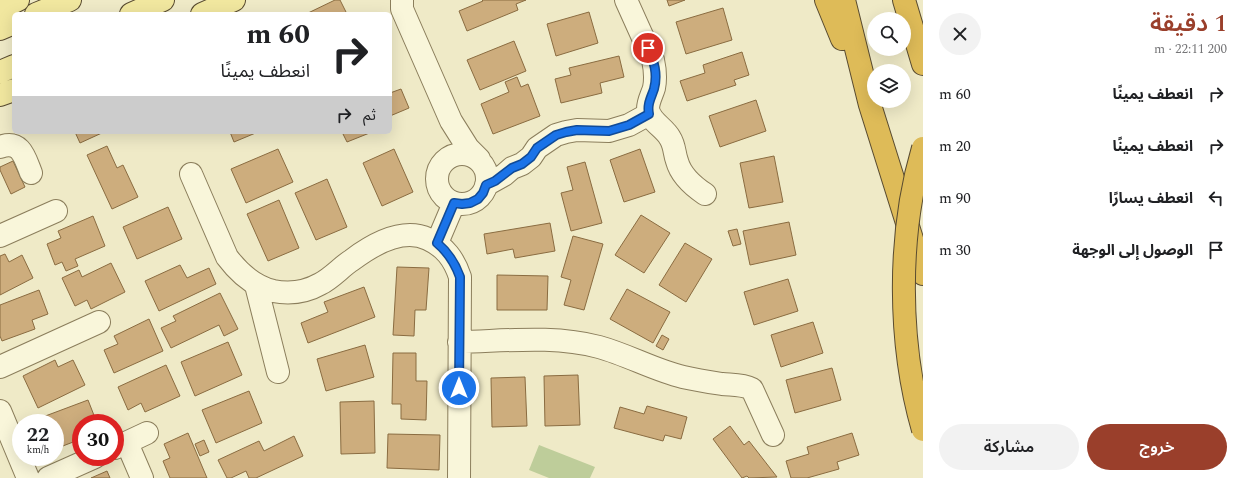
<!DOCTYPE html>
<html lang="ar">
<meta charset="utf-8">
<style>
:root{--surface:#fff;--page:#f2f2f2;--text:#202124;--muted:#757577;--accent:#9a3f2b}
body{margin:0;font-family:Spectral,"Noto Sans Arabic",serif;background:var(--page);color:var(--text);direction:rtl;height:100vh;display:flex;flex-direction:column;font-size:15px;white-space:nowrap}
*{box-sizing:border-box;margin:0}
p{font-size:13px;color:var(--muted)}
.icon{flex:none;width:22px;height:22px;fill:none;stroke:currentColor;stroke-width:2;stroke-linecap:round;stroke-linejoin:round}
.map{position:relative;flex:1;overflow:hidden;direction:ltr}
.sheet{display:flex;flex-direction:column;background:var(--surface);width:320px}
.sheet>*{flex:none}
.hud{position:absolute;left:12px;top:12px;width:380px;height:122px;border-radius:6px;box-shadow:0 4px 16px #0002;direction:rtl;background:#fff;color:var(--text);overflow:hidden}
.tools{position:absolute;left:867px;top:12px;display:grid;gap:8px}
.tools a{display:grid;place-items:center;width:44px;height:44px;border-radius:50%;background:var(--surface);box-shadow:0 4px 16px #0002;font-size:20px}
.speed{position:absolute;left:12px;top:414px;display:flex;gap:8px;font-size:20px;font-weight:700;text-align:center}
.speed>*{display:grid;place-content:center;width:52px;height:52px;border-radius:50%;background:var(--surface);box-shadow:0 4px 16px #0002;line-height:1}
.speed small{font-size:10px;font-weight:400}
.speed .limit{border:6px solid #d22;background:#fff;color:#111}
.pin{position:absolute;display:grid;place-items:center;width:34px;height:34px;color:#fff;margin:-17px;border:2px solid #fff;border-radius:50%;box-shadow:0 1px 4px #0007}
.me{position:absolute;width:44px;margin:-22px;rotate:0deg;stroke-linejoin:round;filter:drop-shadow(0 0 3px #0008)}
.turn{display:flex;align-items:center;gap:14px;height:84px;padding:0 16px;font-size:18px}
.turn .icon{width:52px;height:52px;stroke-width:2.5}
.turn b{display:block;font-size:28px;line-height:34px}
.then{display:flex;align-items:center;height:38px;padding:0 16px;background:#0003;gap:8px;font-size:15px}
.round{display:grid;place-items:center;flex:none;width:42px;height:42px;border-radius:21px;background:var(--page)}
.overview{display:flex;align-items:center;justify-content:space-between;height:68px;padding:0 16px}
h1{font-size:24px;font-weight:600;line-height:30px;color:var(--accent)}
.action{display:flex;gap:8px;margin-top:auto;padding:8px 16px}
.action a{flex:1;height:46px;border-radius:24px;background:var(--accent);color:#fff;font-size:16px;font-weight:600;line-height:46px;text-align:center}
.action a+a{background:var(--page);color:var(--text)}
ul{padding:0;list-style:none}
li{display:flex;align-items:center;gap:12px;height:52px;padding:0 16px}
li div{flex:1}
li b{display:block;font-size:15px}
li em{font-style:normal}
main{display:flex;flex:1;min-height:0}
.map>svg:first-child{display:block}
.green{fill:#becd9a}
.building{fill:#cdad7d;stroke:#8a6c41}
.lines{fill:none;stroke-linecap:round;stroke-linejoin:round}
.minor-casing{stroke:#8b7e5c;stroke-width:24}
.major-casing{stroke:#594b30;stroke-width:24}
.highway-casing{stroke:#594b30;stroke-width:24}
.minor{stroke:#f9f6da;stroke-width:22}
.major{stroke:#f1e79f;stroke-width:22}
.highway{stroke:#debb58;stroke-width:22}
.highway-bridge-casing{stroke:#594b30;stroke-width:24;stroke-linecap:butt}
.highway-bridge{stroke:#debb58;stroke-width:22}
.route-casing{stroke:#114b97;stroke-width:10}
.route{stroke:#1a73e8;stroke-width:7}
</style>
<main>
<section class="sheet">
<div class="overview"><div><h1>1 دقيقة</h1><p>200 m · 22:11</p></div><a class="round"><svg class="icon" aria-label="close" viewBox="0 0 24 24"><path d="M6 6l12 12M18 6L6 18"/></svg></a></div>
<ul>
<li><svg class="icon" aria-label="right" viewBox="0 0 24 24"><path d="M7 20v-9h11M14 6l5 5-5 5"/></svg><div><b>انعطف يمينًا</b></div><em>60 m</em></li>
<li><svg class="icon" aria-label="right" viewBox="0 0 24 24"><path d="M7 20v-9h11M14 6l5 5-5 5"/></svg><div><b>انعطف يمينًا</b></div><em>20 m</em></li>
<li><svg class="icon" aria-label="left" viewBox="0 0 24 24"><path d="M17 20v-9H6M10 6l-5 5 5 5"/></svg><div><b>انعطف يسارًا</b></div><em>90 m</em></li>
<li><svg class="icon" aria-label="arrive" viewBox="0 0 24 24"><path d="M6 21V4h12l-3 4 3 4H6"/></svg><div><b>الوصول إلى الوجهة</b></div><em>30 m</em></li>
</ul>
<div class="action"><a>خروج</a><a>مشاركة</a></div>
</section>
<div class="map">
<svg width="923" height="478" viewBox="0 0 923 478">
<rect width="100%" height="100%" fill="#efeac7"/>
<path class="green" d="M539 445 595 467 590 478H549L529 470Z"/>
<path class="building" d="M335 0H340L347 14H306Z
M482 0H526L516 4 518 10 467 31 459 11 483 1Z
M667 0H685L669 6Z
M723 8 732 40 686 54 676 22Z
M589 12 598 43 556 56 547 24Z
M514 41 526 71 480 90 467 60Z
M742 52 749 75 734 80 736 85 687 101 680 81 705 73 703 65Z
M619 56 624 77 600 83 602 93 561 103 555 79 571 75 569 68Z
M517 77 521 87 528 84 540 116 493 134 481 104 509 92 505 82Z
M401 89 409 108 390 116V93Z
M756 100 766 131 720 147 709 116Z
M75 132H104L80 143Z
M230 132H258L234 142Z
M342 132H372L347 142Z
M107 146 117 168 123 165 138 197 112 209 87 155Z
M278 149 293 182 246 203 231 169Z
M394 149 413 192 382 206 363 163Z
M640 149 655 192 624 202 610 160Z
M774 156 783 202 749 208 740 163Z
M13 161 25 187 11 194 0 170V167Z
M585 162 602 223 571 231 561 193 573 190 567 167Z
M327 179 347 227 316 240 295 193Z
M279 200 299 248 268 261 247 214Z
M168 207 182 239 137 259 123 227Z
M641 215 670 233 644 273 615 255Z
M93 216 105 246 75 259 78 266 66 271 62 262 55 265 47 244 61 238 58 231Z
M789 222 796 255 750 265 743 231Z
M550 223 555 251 515 258 513 249 487 254 484 234Z
M737 229 741 244 733 246 728 231Z
M573 236 603 244 584 310 564 305 571 280 561 277Z
M685 243 712 259 686 302 659 285Z
M5 254 9 262 22 255 33 278 0 295V256Z
M111 263 125 292 91 309 87 300 75 306 62 278 79 270 82 277Z
M180 265 187 278 209 268 216 284 159 311 145 281Z
M397 267 429 268 426 310H415L414 336 393 335Z
M497 275 548 276 547 310H497Z
M788 279 798 311 754 325 744 292Z
M364 287 375 317 308 343 301 323 328 312 324 302Z
M627 289 670 312 653 343 610 319Z
M39 290 48 314 32 320 35 329 2 341 0 336V305Z
M220 293 238 329 224 336 219 325 171 348 161 328 176 321 173 316Z
M149 319 163 351 114 373 104 350 118 344 114 336Z
M813 322 823 353 781 367 771 335Z
M662 335 669 339 663 350 656 346Z
M228 342 242 375 195 396 181 362Z
M365 345 374 377 326 391 317 359Z
M393 353H416V381H427L426 420 401 419V404H392Z
M55 360 58 367 73 360 85 385 38 408 23 376Z
M166 365 180 396 145 412 141 403 128 410 118 387Z
M832 368 841 400 795 413 786 380Z
M578 375 580 425 545 426 544 376Z
M525 377 527 426 492 427 491 378Z
M249 391 262 423 216 443 202 410Z
M88 400 97 423H81V439L55 449V423H42L40 418Z
M374 401 375 453 341 454 340 402Z
M647 406 687 417 681 439 665 435 663 441 614 428 620 407 644 414Z
M730 426 744 445 749 441 777 477 749 478 747 476 742 478 713 439Z
M188 433 207 478H170L163 461 170 458 164 444Z
M852 433 859 455 837 462 839 469 807 478H791L786 461 809 454 807 447Z
M388 434 440 435 439 470 387 468Z
M294 436 303 456 256 478H249L246 471 231 478H227L218 460 259 441 264 451Z
M204 440 209 452 200 456 195 444Z
M107 471 110 478H91Z"/>
<g class="lines">
<defs>
<path id="minor" d="M402 0V9L451 121 468 148 479 159
M626 0 653 60C655 69 656 78 654 88 652 95 648 101 648 109 650 122 664 127 670 138 675 146 674 153 677 161 681 176 693 186 705 194
M0 147C21 139 25 158 31 173
M437 179a25 25 0 1 1 50 0a25 25 0 1 1-50 0Z
M191 174 227 257C239 273 253 286 273 291 289 294 306 292 320 284 332 278 341 267 352 260 372 245 402 227 428 239 445 247 454 259 460 277L459 478
M486 185 504 175 512 168 522 164 531 157 537 148 556 135 566 132 577 130 609 131 629 125 649 114
M0 236 56 211
M437 243 454 203
M256 285 278 372
M459 342C506 341 554 335 599 347 628 355 654 370 683 377 696 380 709 382 722 384 733 385 742 384 752 389L773 435
M0 367 99 322
M0 411 28 478
M127 443 142 478
M115 448 147 433
M48 478 95 457"/>
<path id="major" d="M0 9 18 0
M36 14 70 0
M131 14 163 0
M202 14 234 0
M0 29 14 23
M0 72 14 66
M0 95 14 90"/>
<path id="highway" d="M826 0 842 39
M844 0 870 105 923 274
M904 0 923 64"/>
</defs>
<use href="#minor" class="minor-casing"/>
<use href="#major" class="major-casing"/>
<use href="#highway" class="highway-casing"/>
<use href="#minor" class="minor"/>
<use href="#major" class="major"/>
<use href="#highway" class="highway"/>
<defs>
<path id="highway-bridge" d="M923 148C897 236 898 343 923 430"/>
</defs>
<use href="#highway-bridge" class="highway-bridge-casing"/>
<use href="#highway-bridge" class="highway-bridge"/>
</g>
<g class="lines">
<defs>
<path id="route" d="M459 388 460 277C455 263 449 253 437 243L454 203 462 204 470 203 478 199 483 193 486 185 495 181 512 168 522 164 531 157 537 148 556 135 566 132 577 130 609 131 629 125 649 114C647 104 651 98 654 89 658 74 654 61 648 48"/>
</defs>
<use href="#route" class="route-casing"/>
<use href="#route" class="route"/>
</g>
</svg>
<div class="tools">
<a><svg class="icon" aria-label="search" viewBox="0 0 24 24"><circle cx="10" cy="10" r="6"/><path d="M15 15l6 6"/></svg></a>
<a><svg class="icon" aria-label="layers" viewBox="0 0 24 24"><path d="M12 4l9 5-9 5-9-5zM3 14l9 5 9-5"/></svg></a>
</div>
<div class="speed"><div>22<small>km/h</small></div><div class="limit">30</div></div>
<div class="pin" style="left:648px;top:48px;background:#d93025"><svg class="icon" aria-label="arrive" viewBox="0 0 24 24"><path d="M6 21V4h12l-3 4 3 4H6"/></svg></div>
<svg class="me" style="left:459px;top:388px" viewBox="-20 -20 40 40"><circle r="17" fill="#1a73e8" stroke="#fff" stroke-width="3"/><path d="M0-11L8 9 0 5-8 9z" fill="#fff"/></svg>
<div class="hud">
<div class="turn"><svg class="icon" aria-label="right" viewBox="0 0 24 24"><path d="M7 20v-9h11M14 6l5 5-5 5"/></svg><div><b>60 m</b>انعطف يمينًا</div></div>
<div class="then">ثم<svg class="icon" aria-label="right" viewBox="0 0 24 24"><path d="M7 20v-9h11M14 6l5 5-5 5"/></svg></div>
</div>
</div>
</main>
